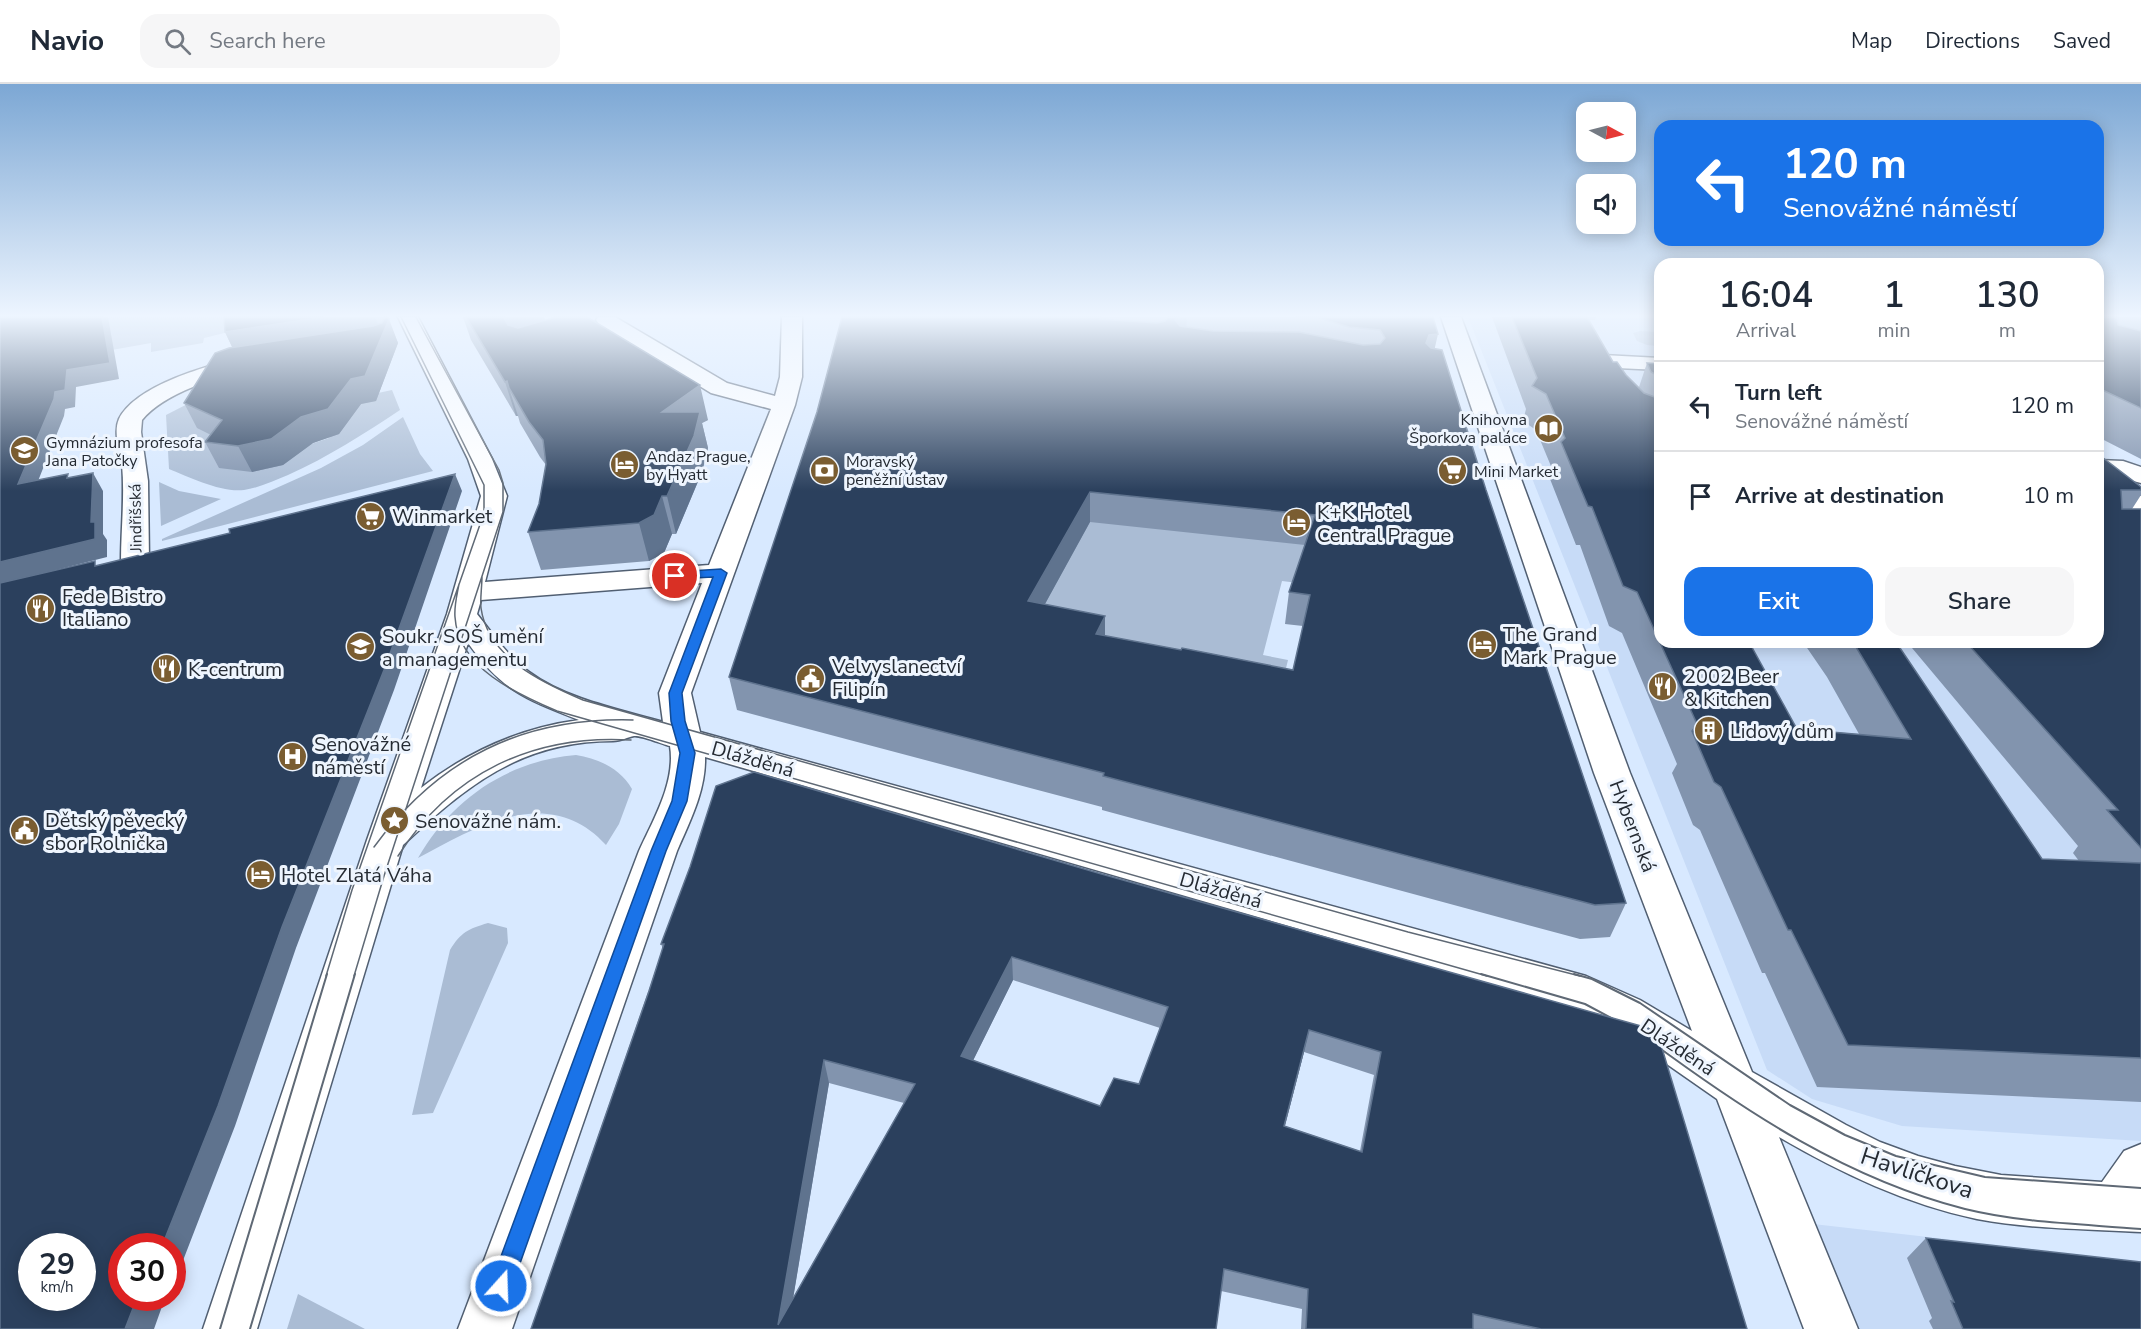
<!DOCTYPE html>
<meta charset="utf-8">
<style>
:root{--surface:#fff;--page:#f6f6f7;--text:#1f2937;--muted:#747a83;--line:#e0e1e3;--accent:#1a73e8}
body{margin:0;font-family:"Nunito Sans",sans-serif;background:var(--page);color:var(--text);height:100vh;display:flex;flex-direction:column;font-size:22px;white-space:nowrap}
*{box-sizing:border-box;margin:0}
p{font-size:20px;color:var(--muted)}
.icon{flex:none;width:33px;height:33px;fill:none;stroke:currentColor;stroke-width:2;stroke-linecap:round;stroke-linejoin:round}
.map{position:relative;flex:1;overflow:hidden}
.side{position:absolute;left:1654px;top:174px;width:450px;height:390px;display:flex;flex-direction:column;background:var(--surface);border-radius:18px;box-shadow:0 3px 15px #0003}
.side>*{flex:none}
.hud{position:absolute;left:1654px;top:36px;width:450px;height:126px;border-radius:18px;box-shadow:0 3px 15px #0003;background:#1a73e8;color:#fff;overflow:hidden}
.needle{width:39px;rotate:97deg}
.tools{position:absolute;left:1576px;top:18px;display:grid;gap:12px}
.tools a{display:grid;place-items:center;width:60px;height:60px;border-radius:12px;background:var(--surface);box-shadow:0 3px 15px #0003;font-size:30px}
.speed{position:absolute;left:18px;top:1149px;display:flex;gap:12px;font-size:30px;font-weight:700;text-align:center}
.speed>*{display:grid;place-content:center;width:78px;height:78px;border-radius:50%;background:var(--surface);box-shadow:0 3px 15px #0003;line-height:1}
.speed small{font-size:15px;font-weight:400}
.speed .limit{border:9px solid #d22;background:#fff;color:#111}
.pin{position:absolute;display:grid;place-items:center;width:51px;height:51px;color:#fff;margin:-26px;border:3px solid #fff;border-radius:50%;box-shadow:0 2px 6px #0007}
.me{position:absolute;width:66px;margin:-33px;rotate:20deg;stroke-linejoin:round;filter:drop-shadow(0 0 4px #0008)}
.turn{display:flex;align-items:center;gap:21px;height:126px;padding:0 30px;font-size:27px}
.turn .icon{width:78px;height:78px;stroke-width:2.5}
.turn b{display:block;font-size:42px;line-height:51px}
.eta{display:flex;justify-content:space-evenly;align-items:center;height:102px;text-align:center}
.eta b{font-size:36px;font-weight:600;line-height:42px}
.cta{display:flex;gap:12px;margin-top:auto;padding:12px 30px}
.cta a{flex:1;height:69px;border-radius:18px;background:var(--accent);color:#fff;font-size:24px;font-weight:600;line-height:69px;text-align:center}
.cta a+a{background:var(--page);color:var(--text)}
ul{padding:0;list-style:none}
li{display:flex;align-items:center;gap:18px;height:90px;padding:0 30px;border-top:2px solid var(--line)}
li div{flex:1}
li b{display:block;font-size:22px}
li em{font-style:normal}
header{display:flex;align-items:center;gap:36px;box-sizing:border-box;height:84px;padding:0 30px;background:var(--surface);border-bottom:2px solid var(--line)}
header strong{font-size:28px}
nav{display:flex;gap:33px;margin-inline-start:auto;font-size:21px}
.search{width:420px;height:54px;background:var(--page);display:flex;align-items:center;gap:15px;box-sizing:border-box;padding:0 21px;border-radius:18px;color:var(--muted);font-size:22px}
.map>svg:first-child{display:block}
.built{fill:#c7dbf7}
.green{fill:#aabcd4}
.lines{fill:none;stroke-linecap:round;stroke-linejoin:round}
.minor-casing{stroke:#515f72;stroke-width:3}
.minor{fill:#fff;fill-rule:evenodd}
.tram-far1{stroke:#5f6975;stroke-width:1.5}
.tram{stroke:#5f6975;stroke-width:2}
.wall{fill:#8294ae;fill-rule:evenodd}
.shaded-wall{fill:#5f738e}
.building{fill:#2b405d;stroke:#5f738e;stroke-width:1.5;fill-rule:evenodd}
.route{fill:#1a73e8;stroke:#114b97;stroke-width:1.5}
.labels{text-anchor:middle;stroke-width:6;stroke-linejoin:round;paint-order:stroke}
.far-poi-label{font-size:16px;fill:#252b33;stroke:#eef5fe;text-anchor:start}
.far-street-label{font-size:16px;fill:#252b33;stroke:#eef5fe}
.poi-label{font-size:20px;fill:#252b33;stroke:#eef5fe;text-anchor:start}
.street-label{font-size:20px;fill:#252b33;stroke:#eef5fe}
.near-street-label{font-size:24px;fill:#252b33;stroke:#eef5fe}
</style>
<header>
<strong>Navio</strong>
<div class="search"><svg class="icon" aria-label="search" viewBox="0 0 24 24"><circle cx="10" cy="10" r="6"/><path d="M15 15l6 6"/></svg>Search here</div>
<nav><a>Map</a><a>Directions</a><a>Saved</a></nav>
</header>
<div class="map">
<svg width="2141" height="1245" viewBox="0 0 2141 1245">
<rect width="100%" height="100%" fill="#d8e9ff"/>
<path class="built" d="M1468 233H1660V558H2098L2141 457V1057L1902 1042 1812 1015 1767 986Z
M1813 1140 2141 1177V1245H1852Z"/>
<path class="green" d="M92 233H289L204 254 203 259 151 268V259L106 267Z
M1640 247 1660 248V269L1657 264 1658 262 1647 261 1637 257 1633 249Z
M244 291 266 385 302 363 329 354 346 323 375 317 378 309 392 306 400 326C364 350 328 373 288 391 275 396 259 404 244 406 222 409 189 393 169 385L166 331Z
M403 333 420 370 433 387 162 457V455L321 384 363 361Z
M159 398 179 407 221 415 161 442Z
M1090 437 1322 462 1314 501 1282 497 1263 571 1288 576 1278 617 1020 564Z
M576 671C599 675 620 684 632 705L619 740 606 761C550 699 477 742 418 774 452 715 507 677 576 671Z
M488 839 507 844 508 859 433 1029 412 1031 450 866C461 848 468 845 488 839Z
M298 1210 365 1245H287Z"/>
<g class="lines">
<defs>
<path id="minor" d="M398 233H418L492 375 507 412 485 498 709 481 771 325 711 309 599 240 596 236 598 233H615L727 299 775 312 780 293 782 233H802V293L795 321 691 609 700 648 1586 892 1640 916 1692 947 1594 689 1441 233H1461L1630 689 1752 988 1846 1041 1880 1058 1918 1072 1955 1082 2001 1091 2102 1098 2124 1067 2141 1060V1148C2086 1145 2031 1145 1977 1135 1906 1120 1841 1089 1779 1053L1858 1245H1804L1717 1015 1628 953 1576 925 705 673C706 706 690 737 677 767L512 1245H458L639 767C653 736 676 698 670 662 662 660 641 651 634 652 628 653 621 657 613 657 521 657 467 701 403 761L257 1245H203L367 756 447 530 481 412 468 375ZM702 499 659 609 663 638C621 626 565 615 529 588 508 573 493 550 477 530L481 516ZM468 559C502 607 526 615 579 636 521 644 468 667 421 704Z
M1603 271 1660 274V286L1617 284 1638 324 1660 336V353C1618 345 1609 311 1592 277L1595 272Z
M244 273 252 274 255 279 252 284C219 292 164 309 142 336L141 348 148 397 149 477 145 483 135 485 125 483 121 477C121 445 125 412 122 380 120 367 113 348 119 335 136 301 209 281 244 273Z
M2098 376 2123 377 2141 383V399L2114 392 2141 412V433L2132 431 2098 405Z"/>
</defs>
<use href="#minor" class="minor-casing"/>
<use href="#minor" class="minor"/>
<path class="tram-far1" d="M482 492C482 503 480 514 481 524 488 574 543 599 583 616L1408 848 1580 892
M459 500C457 511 454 522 455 533 458 584 517 610 557 627L1487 892
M374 763C439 674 523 633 633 636
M398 772C451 689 533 650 631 656
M326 892 352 806 484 429V401L401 233
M354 892 384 792 503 428V399L499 386 416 233"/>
<path class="tram" d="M1481 890 1585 920 1632 945
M1574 890 1592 895 1640 919 1790 1021 1845 1051 1896 1072 1985 1093 2141 1104
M1650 957C1746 1028 1847 1095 1965 1125 2022 1139 2082 1140 2141 1145
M220 1245 327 890
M250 1245 355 890"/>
</g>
<path class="wall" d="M224 233H387L398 259 376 317 361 320 339 350 313 359 283 381 252 388 219 384 205 358 211 351 197 344 184 319 232 263 225 248Z
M463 233H544L545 236 708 336 702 339 708 364 702 388 676 450H672L664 469 649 477 541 486 528 448 539 420 546 381 540 373 520 339 518 332H516L471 256Z
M842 233H1433L1435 265 1486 406 1626 819 1610 853 1580 855 1102 726V723L737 626 729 593 817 328ZM1090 438 1305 461 1289 508 1285 540 1303 542 1293 586 1105 552 1045 520Z
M1492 233H1596L1595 236H1589L1613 278 1639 303 1647 279 1660 280V558L1797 645 1859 650 1827 593 1803 558H1896L2042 775 2079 777 2073 769 2078 762 1907 558H2098V370L2141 403V411L2132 425H2141V1018L1817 1003 1765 889H1762L1700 746 1693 741 1672 689 1677 680 1622 549 1609 542 1580 461H1576L1550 395 1553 387 1536 346 1523 337 1526 325Z
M1656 233H1660V240Z
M2098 233H2141V375L2098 353Z
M1098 789 1648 944 1747 1245H1301L1302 1225 1221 1207 531 1245 663 865 661 860ZM1013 896 1160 944 1139 1000 1100 1022 973 976ZM1304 968 1374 991 1360 1067 1285 1042ZM829 999 904 1019 793 1214Z
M1926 1154 2141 1245H1933L1929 1237 1932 1234 1907 1174Z"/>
<path class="shaded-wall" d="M102 233H108L119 295 76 303 75 323 65 325 64 332 30 417 18 400 55 308 67 286Z
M324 233H375L382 249 236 271 225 248Z
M506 233H544L549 250 514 266 504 234Z
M1097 233H1109L1108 244Z
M1178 233H1187L1186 254 1175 236Z
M389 235 398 259 376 317 361 320 339 350 313 359 283 381 252 388 238 362 301 333Z
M1438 250 1432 276 1426 259 1429 251Z
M507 297 509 304 518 332H516L505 298Z
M700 301 708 336 702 339 708 364 702 388 676 450 667 412 662 328Z
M93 389 103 407V450L107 456V473L0 500V478L91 438Z
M455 390 462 407 394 606 296 864 235 1042 172 1205V1162H162L282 843Z
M1090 408V438L1029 549 1028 517Z
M662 412 672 450 664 469 649 477 639 439Z
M1105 532V564L1096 550Z
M1012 873 1013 896 964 995 961 972Z
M1309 946 1304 968 1279 1064 1284 1042Z
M824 976 829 999 788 1245 778 1241Z
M137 1214H165L154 1245H125Z"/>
<path class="building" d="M0 233H102L110 279 67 286 65 306 55 308 54 315 18 400 68 390 67 394 93 389 91 438H95V455L0 478Z
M224 233H324L225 248Z
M385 233H387L389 235 365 292 351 295 328 325 301 333 271 355 238 362 205 358 222 336 184 319 215 269 229 264 373 242 382 239Z
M466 233H506L504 234 508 241 518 244 556 233H587L700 301 662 328H700L694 352 667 412H662L654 431 639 439 528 448 539 420 546 380 543 356 529 338 509 304 507 297 505 298Z
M842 233H1100V235L1157 239 1165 237 1168 233H1178L1175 236 1180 242 1213 247 1299 248 1363 261 1380 260 1385 254 1380 246 1349 243 1319 234 1295 233H1433L1438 250 1429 251 1426 259 1431 264 1442 266 1486 406 1626 819 1595 821 1103 692 1104 689 729 593 817 328ZM1090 408 1315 431 1289 508 1310 511 1293 586 1182 564 1181 566 1096 550 1105 532 1028 517Z
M1512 233H1587L1613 278H1617L1626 291 1644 309 1660 315V558H1749L1797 645 1911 655 1853 558H1896L2042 775 2141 779V974L1848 961 1791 846H1788L1721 703 1714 698 1692 647 1697 640 1637 508 1623 502 1592 423 1588 422 1561 358 1565 354 1546 310 1532 302 1537 294Z
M2098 233H2116L2118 241 2141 247V324L2098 304Z
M1647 279 1660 280V293L1651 288Z
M2098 370 2141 403V406H2121L2122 425H2141V764L2107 726H2118L1966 558H2098Z
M455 390 384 586 282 843 218 1022 162 1162H122V1214H137L125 1245H0V499L95 477V482L230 449 229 445ZM32 1162H82V1214H32Z
M754 688 1098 789 1648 944 1658 951 1747 1245H1541L1473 1230V1245H1306L1308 1205 1224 1185 1216 1245H531L649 907 664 860H661L690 783 716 702ZM1012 873 1168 923 1139 1000 1114 994 1100 1022 961 972ZM1309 946 1381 968 1362 1068 1284 1042ZM824 976 915 1000 778 1241Z
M1926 1154 2141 1178V1245H1963L1951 1217 1954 1218Z"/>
<linearGradient id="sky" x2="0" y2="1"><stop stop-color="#7ca7d4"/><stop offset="0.57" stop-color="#edf5ff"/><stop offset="1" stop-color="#edf5ff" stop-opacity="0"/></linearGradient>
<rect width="2141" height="407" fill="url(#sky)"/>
<path class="route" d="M721 485 727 489 682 609 685 637 695 669 687 717 666 767 512 1202 509 1209 501 1212 493 1209 490 1202 651 767 672 717 680 669 671 637 669 609 713 493 675 495 669 492 675 488Z"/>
<defs>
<symbol id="library-disc" viewBox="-11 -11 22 22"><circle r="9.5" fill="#7a5d31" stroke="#eef5fe"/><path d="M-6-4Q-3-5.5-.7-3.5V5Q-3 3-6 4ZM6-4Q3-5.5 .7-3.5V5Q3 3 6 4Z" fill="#fff"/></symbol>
<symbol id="school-disc" viewBox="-11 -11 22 22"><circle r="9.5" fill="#7a5d31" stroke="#eef5fe"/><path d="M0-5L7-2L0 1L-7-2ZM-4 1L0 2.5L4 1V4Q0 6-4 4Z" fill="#fff"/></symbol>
<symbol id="hotel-disc" viewBox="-11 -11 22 22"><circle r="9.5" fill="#7a5d31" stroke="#eef5fe"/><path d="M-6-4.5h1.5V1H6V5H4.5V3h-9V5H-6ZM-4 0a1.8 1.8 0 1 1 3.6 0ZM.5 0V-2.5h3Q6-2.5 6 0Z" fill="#fff"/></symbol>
<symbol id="bank-disc" viewBox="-11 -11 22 22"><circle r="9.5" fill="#7a5d31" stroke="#eef5fe"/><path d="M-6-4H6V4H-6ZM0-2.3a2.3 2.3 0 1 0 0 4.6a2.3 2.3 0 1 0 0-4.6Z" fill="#fff"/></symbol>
<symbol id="supermarket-disc" viewBox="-11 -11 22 22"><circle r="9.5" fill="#7a5d31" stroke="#eef5fe"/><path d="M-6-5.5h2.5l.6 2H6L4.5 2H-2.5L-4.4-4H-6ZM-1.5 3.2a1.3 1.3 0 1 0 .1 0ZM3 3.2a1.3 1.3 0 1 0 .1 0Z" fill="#fff"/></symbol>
<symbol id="restaurant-disc" viewBox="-11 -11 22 22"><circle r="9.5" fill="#7a5d31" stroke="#eef5fe"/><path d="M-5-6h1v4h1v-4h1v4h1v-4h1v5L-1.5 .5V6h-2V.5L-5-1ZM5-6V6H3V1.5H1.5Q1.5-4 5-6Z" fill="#fff"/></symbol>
<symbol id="university-disc" viewBox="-11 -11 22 22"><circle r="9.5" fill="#7a5d31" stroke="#eef5fe"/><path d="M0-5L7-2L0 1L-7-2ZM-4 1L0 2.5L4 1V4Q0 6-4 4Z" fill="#fff"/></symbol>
<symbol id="civic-disc" viewBox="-11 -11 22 22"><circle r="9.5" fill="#7a5d31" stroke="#eef5fe"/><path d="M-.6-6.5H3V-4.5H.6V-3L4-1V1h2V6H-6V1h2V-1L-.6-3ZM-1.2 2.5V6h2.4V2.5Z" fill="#fff"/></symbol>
<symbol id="building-disc" viewBox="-11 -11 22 22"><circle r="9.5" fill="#7a5d31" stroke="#eef5fe"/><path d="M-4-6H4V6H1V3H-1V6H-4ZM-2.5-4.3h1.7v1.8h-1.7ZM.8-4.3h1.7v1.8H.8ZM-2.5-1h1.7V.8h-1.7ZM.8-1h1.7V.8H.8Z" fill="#fff"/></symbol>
<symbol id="hospital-disc" viewBox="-11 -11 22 22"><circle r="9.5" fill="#7a5d31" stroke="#eef5fe"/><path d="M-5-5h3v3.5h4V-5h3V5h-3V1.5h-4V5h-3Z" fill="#fff"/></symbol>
<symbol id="sight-disc" viewBox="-11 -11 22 22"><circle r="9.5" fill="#7a5d31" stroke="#eef5fe"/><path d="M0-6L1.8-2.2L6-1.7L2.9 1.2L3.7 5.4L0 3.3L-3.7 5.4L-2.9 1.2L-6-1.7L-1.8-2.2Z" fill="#fff"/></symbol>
</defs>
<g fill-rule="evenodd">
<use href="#library-disc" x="1532" y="328" width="33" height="33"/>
<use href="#school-disc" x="8" y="350" width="33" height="33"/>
<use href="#hotel-disc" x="608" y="364" width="33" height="33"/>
<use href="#bank-disc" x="808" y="370" width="33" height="33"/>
<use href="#supermarket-disc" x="1436" y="370" width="33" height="33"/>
<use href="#supermarket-disc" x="354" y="416" width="33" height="33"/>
<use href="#hotel-disc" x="1280" y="422" width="33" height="33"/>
<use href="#restaurant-disc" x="24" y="508" width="33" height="33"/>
<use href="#hotel-disc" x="1466" y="544" width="33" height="33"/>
<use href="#university-disc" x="344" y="546" width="33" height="33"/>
<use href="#restaurant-disc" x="150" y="568" width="33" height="33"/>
<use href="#civic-disc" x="794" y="578" width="33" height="33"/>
<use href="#restaurant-disc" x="1646" y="586" width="33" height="33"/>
<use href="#building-disc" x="1692" y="630" width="33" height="33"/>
<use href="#hospital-disc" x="276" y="656" width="33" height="33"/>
<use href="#sight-disc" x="378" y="720" width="33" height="33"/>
<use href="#civic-disc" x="8" y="730" width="33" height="33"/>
<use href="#hotel-disc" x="244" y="774" width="33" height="33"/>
</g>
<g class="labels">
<g class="far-poi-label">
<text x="1527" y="341" text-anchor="end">Knihovna<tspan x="1527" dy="18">Šporkova paláce</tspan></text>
<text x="46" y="364">Gymnázium profesofa<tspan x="46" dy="18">Jana Patočky</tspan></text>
<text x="646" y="378">Andaz Prague,<tspan x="646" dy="18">by Hyatt</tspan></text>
<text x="846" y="383">Moravský<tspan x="846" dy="18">peněžní ústav</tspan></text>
<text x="1474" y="393">Mini Market</text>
</g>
<g class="far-street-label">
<text transform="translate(135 434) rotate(-91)" y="6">Jindřišská</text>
</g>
<g class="poi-label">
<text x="1317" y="435">K+K Hotel<tspan x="1317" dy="23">Central Prague</tspan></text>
<text x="392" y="439">Winmarket</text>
<text x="62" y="519">Fede Bistro<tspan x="62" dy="23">Italiano</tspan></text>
<text x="1503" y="557">The Grand<tspan x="1503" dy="23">Mark Prague</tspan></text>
<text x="382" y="559">Soukr. SOŠ umění<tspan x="382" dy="23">a managementu</tspan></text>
<text x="832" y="589">Velvyslanectví<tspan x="832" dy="23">Filipín</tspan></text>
<text x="188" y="592">K-centrum</text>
<text x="1684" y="599">2002 Beer<tspan x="1684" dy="23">&amp; Kitchen</tspan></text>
<text x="1730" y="654">Lidový dům</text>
<text x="314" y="667">Senovážné<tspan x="314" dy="23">náměstí</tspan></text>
<text x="45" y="743">Dětský pěvecký<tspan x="45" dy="23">sbor Rolnička</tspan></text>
<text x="415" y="744">Senovážné nám.</text>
<text x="281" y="798">Hotel Zlatá Váha</text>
</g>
<g class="street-label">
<text transform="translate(753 675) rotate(16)" y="7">Dlážděná</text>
<text transform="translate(1633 742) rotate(69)" y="7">Hybernská</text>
<text transform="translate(1221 806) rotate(16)" y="7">Dlážděná</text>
<text transform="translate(1678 963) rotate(34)" y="7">Dlážděná</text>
</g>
<g class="near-street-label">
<text transform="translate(1917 1089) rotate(18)" y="8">Havlíčkova</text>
</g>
</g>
</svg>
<div class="tools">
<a><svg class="needle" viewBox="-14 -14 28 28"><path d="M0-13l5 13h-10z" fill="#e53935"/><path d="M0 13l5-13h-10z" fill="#747a83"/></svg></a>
<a><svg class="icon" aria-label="sound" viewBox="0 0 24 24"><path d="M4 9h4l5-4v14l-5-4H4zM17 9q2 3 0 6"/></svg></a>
</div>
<div class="speed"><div>29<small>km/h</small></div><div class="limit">30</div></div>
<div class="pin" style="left:675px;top:492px;background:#d93025"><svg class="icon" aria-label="arrive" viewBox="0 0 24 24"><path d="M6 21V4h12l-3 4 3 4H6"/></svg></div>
<svg class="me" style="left:501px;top:1202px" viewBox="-20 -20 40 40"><circle r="17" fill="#1a73e8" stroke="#fff" stroke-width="3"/><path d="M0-11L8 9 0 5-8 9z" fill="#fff"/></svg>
<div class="hud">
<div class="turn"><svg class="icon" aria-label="left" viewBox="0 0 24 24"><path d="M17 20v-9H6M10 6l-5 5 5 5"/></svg><div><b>120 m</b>Senovážné náměstí</div></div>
</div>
<section class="side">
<div class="eta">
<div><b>16:04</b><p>Arrival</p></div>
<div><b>1</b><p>min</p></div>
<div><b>130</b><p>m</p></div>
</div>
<ul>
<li><svg class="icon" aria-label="left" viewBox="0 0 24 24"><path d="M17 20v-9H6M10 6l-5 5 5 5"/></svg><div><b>Turn left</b><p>Senovážné náměstí</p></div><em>120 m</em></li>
<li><svg class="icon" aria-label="arrive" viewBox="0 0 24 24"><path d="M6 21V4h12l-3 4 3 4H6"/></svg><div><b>Arrive at destination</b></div><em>10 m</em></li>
</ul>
<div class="cta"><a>Exit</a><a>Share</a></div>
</section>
</div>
